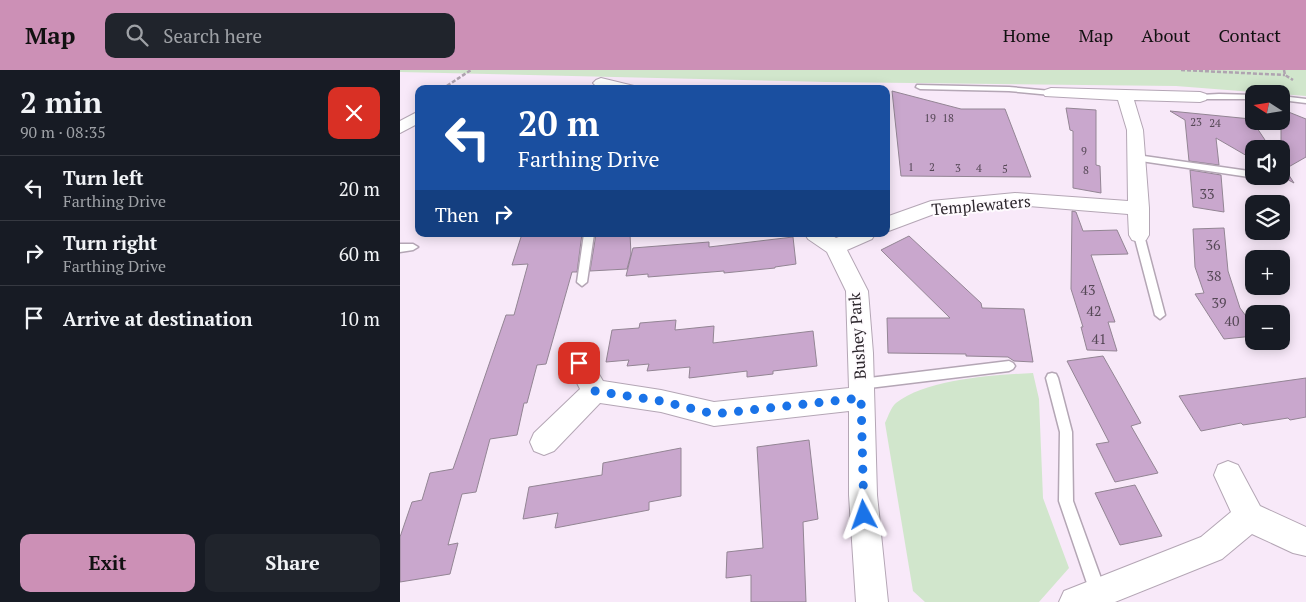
<!DOCTYPE html>
<meta charset="utf-8">
<style>
:root{--surface:#171b24;--page:#20242c;--text:#f1f3f6;--muted:#9ea1a6;--line:#363941;--accent:#cc90b6}
body{margin:0;font-family:"PT Serif",serif;background:var(--page);color:var(--text);height:100vh;display:flex;flex-direction:column;font-size:19px;white-space:nowrap}
*{box-sizing:border-box;margin:0}
p{font-size:16px;color:var(--muted)}
.icon{flex:none;width:28px;height:28px;fill:none;stroke:currentColor;stroke-width:2;stroke-linecap:round;stroke-linejoin:round}
.map{position:relative;flex:1;overflow:hidden}
.side{display:flex;flex-direction:column;background:var(--surface);width:400px}
.side>*{flex:none}
.top-card{position:absolute;left:15px;top:15px;width:475px;height:152px;border-radius:10px;box-shadow:0 2px 12px #0003;background:#1a4fa0;color:#fff;overflow:hidden}
.needle{width:32px;rotate:282deg}
.controls{position:absolute;left:845px;top:15px;display:grid;gap:10px}
.controls a{display:grid;place-items:center;width:45px;height:45px;border-radius:10px;background:var(--surface);box-shadow:0 2px 12px #0003;font-size:25px}
.pin{position:absolute;display:grid;place-items:center;width:42px;height:42px;color:#fff;margin:-21px;border-radius:10px;box-shadow:0 2px 8px #0006}
.me{position:absolute;width:55px;margin:-28px;rotate:356deg;stroke-linejoin:round;filter:drop-shadow(0 0 4px #0008)}
.turn{display:flex;align-items:center;gap:18px;height:105px;padding:0 20px;font-size:22px}
.turn .icon{width:65px;height:65px;stroke-width:2.5}
.turn b{display:block;font-size:35px;line-height:42px}
.then{display:flex;align-items:center;height:48px;padding:0 20px;background:#0003;gap:10px;font-size:19px}
.round{display:grid;place-items:center;flex:none;width:52px;height:52px;border-radius:10px;background:var(--page)}
.headline{display:flex;align-items:center;justify-content:space-between;height:85px;padding:0 20px}
h1{font-size:30px;font-weight:600;line-height:38px}
.button{display:flex;gap:10px;margin-top:auto;padding:10px 20px}
.button a{flex:1;height:58px;border-radius:10px;background:var(--accent);color:#111;font-size:20px;font-weight:600;line-height:58px;text-align:center}
.button a+a{background:var(--page);color:var(--text)}
ul{padding:0;list-style:none}
li{display:flex;align-items:center;gap:15px;height:65px;padding:0 20px;border-top:1px solid var(--line)}
li div{flex:1}
li b{display:block;font-size:19px}
li em{font-style:normal}
header{display:flex;align-items:center;gap:30px;box-sizing:border-box;height:70px;padding:0 25px;background:var(--accent);color:#111}
header strong{font-size:24px}
nav{display:flex;gap:28px;margin-inline-start:auto;font-size:18px}
.search{width:350px;height:45px;background:var(--page);display:flex;align-items:center;gap:12px;box-sizing:border-box;padding:0 18px;border-radius:10px;color:var(--muted);font-size:19px}
main{display:flex;flex:1;min-height:0}
.map>svg:first-child{display:block}
.green{fill:#d1e6cc}
.building{fill:#c9a7cd;stroke:#938594}
.lines{fill:none;stroke-linecap:round;stroke-linejoin:round}
.lane-casing{stroke:#b4a6b5;stroke-width:3}
.street-casing{stroke:#b4a6b5;stroke-width:2}
.path{stroke:#afa3b0;stroke-width:2.5;stroke-dasharray:4 2;stroke-linecap:butt}
.lane{fill:#fff;fill-rule:evenodd}
.street{fill:#fff;fill-rule:evenodd}
.route{stroke:#1a73e8;stroke-width:9;stroke-dasharray:0 16.2}
.labels{text-anchor:middle;stroke-width:4;stroke-linejoin:round;paint-order:stroke}
.far-number-label{font-size:11px;fill:#544755}
.number-label{font-size:14px;fill:#544755}
.street-label{font-size:16px;fill:#2d272d;stroke:#fefbfe}
</style>
<header>
<strong>Map</strong>
<div class="search"><svg class="icon" aria-label="search" viewBox="0 0 24 24"><circle cx="10" cy="10" r="6"/><path d="M15 15l6 6"/></svg>Search here</div>
<nav><a>Home</a><a>Map</a><a>About</a><a>Contact</a></nav>
</header>
<main>
<section class="side">
<div class="headline"><div><h1>2 min</h1><p>90 m · 08:35</p></div><a class="round" style="background:#d93025;color:#fff"><svg class="icon" aria-label="close" viewBox="0 0 24 24"><path d="M6 6l12 12M18 6L6 18"/></svg></a></div>
<ul>
<li><svg class="icon" aria-label="left" viewBox="0 0 24 24"><path d="M17 20v-9H6M10 6l-5 5 5 5"/></svg><div><b>Turn left</b><p>Farthing Drive</p></div><em>20 m</em></li>
<li><svg class="icon" aria-label="right" viewBox="0 0 24 24"><path d="M7 20v-9h11M14 6l5 5-5 5"/></svg><div><b>Turn right</b><p>Farthing Drive</p></div><em>60 m</em></li>
<li><svg class="icon" aria-label="arrive" viewBox="0 0 24 24"><path d="M6 21V4h12l-3 4 3 4H6"/></svg><div><b>Arrive at destination</b></div><em>10 m</em></li>
</ul>
<div class="button"><a>Exit</a><a>Share</a></div>
</section>
<div class="map">
<svg width="906" height="532" viewBox="0 0 906 532">
<rect width="100%" height="100%" fill="#f8e9f9"/>
<path class="green" d="M0 0H906V26L776 16 426 12 0 2Z
M633 303 639 329 643 428 669 498 639 532H525L513 521 485 353C488 347 491 337 496 333 527 309 594 305 633 303Z"/>
<path class="building" d="M492 21 561 39H605L631 107 501 106Z
M666 38 696 40V95L700 96 701 123 673 118V61L670 60Z
M881 39 906 49V87L885 99 894 113 881 106Z
M770 41 851 49 871 79H854V90L816 68 819 95 789 91 785 50Z
M790 100 821 105 824 142 793 137Z
M672 141 676 142 683 161 717 160 728 184 691 185 715 252H708L717 281 687 280 681 257H683L671 219Z
M824 158 828 201 840 238 854 257V266L824 269 795 224 804 223 795 197 793 159Z
M122 164H182L177 202H172L146 294 137 295 127 333H124L117 365 90 369 76 422 62 424 48 475 58 473 50 504 0 512V467L12 432 22 430 30 403 53 399 106 245H114L128 194 112 195Z
M196 164H230L231 184 227 199 190 201Z
M509 166 581 233 582 238 624 239 633 292 614 291 608 287 566 286V284L488 283 487 248H550L481 180Z
M393 167 396 194 375 197V198L324 203V201L248 207V204L226 206 233 178 309 172V177Z
M276 250 275 260 314 256 313 273 413 261 417 296 373 301V304L347 307V301L289 308 290 297 247 301 249 294 227 296 229 290 206 292 212 260 239 258 240 253Z
M703 286 741 353 731 356 758 403 715 412 696 374 709 372 667 291Z
M906 308V347L890 350 888 348 843 355 841 353 801 361 779 326Z
M409 370 418 449 403 452 406 532H351V505L326 508 327 482 363 478 357 377Z
M281 378V426L249 432V440L155 458 158 443 123 449 129 417 202 405 203 393Z
M735 415 762 466 720 475 695 423Z"/>
<g class="lines">
<defs>
<path id="lane" d="M517 15 609 17 651 21 655 23 651 25 609 21 520 19 516 17Z
M819 24 854 25V29H800L796 27 800 25Z
M881 26 906 29V33L881 30Z
M737 85 849 101 853 104 849 107 734 90V86Z
M739 162 744 165 765 245 760 249 755 245 734 165Z
M184 164H194L187 212 182 216 177 212Z
M0 174H13L18 177 13 180 0 182Z
M609 291 613 293 615 296 613 299 609 301 461 319 457 318 455 314 457 310 461 309Z
M652 303 656 304 658 308 672 362 673 431 706 522 703 527 698 530 693 527 690 522 659 431 660 362 646 308 648 304Z"/>
<path id="street" d="M201 8 234 16 236 19H206L196 16 193 13 196 10Z
M651 18 800 22 806 24 808 27 806 30 800 32 734 30 743 60 749 138V165L746 170 739 172 732 170 729 165 728 144 615 135 534 144 486 162V147L531 131 615 123 728 131 727 60 718 30 645 26 643 23 645 20Z
M19 41V53L0 63V51Z
M405 164H430L436 168 447 164H475L472 169 447 180 468 221 473 283 477 425 488 532H456L449 425V341L314 356 261 342 200 333 154 381 144 385 134 381 130 372 134 363 180 319 167 293 170 286 179 283 188 286 203 311 261 320 314 332 449 318 446 221 427 182 408 169Z
M828 391 838 395 860 436 906 457V486L893 483 852 464 822 489 715 532H659L664 521 801 467 831 442 814 405 818 395Z"/>
</defs>
<use href="#lane" class="lane-casing"/>
<use href="#street" class="street-casing"/>
<path class="path" d="M781 0 885 5
M884 0 885 5 893 10
M42 19 71 0"/>
<use href="#lane" class="lane"/>
<use href="#street" class="street"/>
</g>
<g class="lines">
<path class="route" d="M179 293 195 321 261 331 314 344 461 328 464 445"/>
</g>
<g class="labels">
<g class="far-number-label">
<text x="530" y="52">19</text>
<text x="548" y="52">18</text>
<text x="796" y="56">23</text>
<text x="815" y="57">24</text>
<text x="684" y="85">9</text>
<text x="511" y="101">1</text>
<text x="532" y="101">2</text>
<text x="558" y="102">3</text>
<text x="579" y="102">4</text>
<text x="605" y="103">5</text>
<text x="686" y="104">8</text>
</g>
<g class="number-label">
<text x="807" y="129">33</text>
<text x="813" y="180">36</text>
<text x="814" y="211">38</text>
<text x="688" y="225">43</text>
<text x="819" y="238">39</text>
<text x="694" y="246">42</text>
<text x="832" y="256">40</text>
<text x="699" y="274">41</text>
</g>
<g class="street-label">
<text transform="translate(581 135) rotate(-5)" y="6">Templewaters</text>
<text transform="translate(457 266) rotate(-94)" y="6">Bushey Park</text>
</g>
</g>
</svg>
<div class="controls">
<a><svg class="needle" viewBox="-14 -14 28 28"><path d="M0-13l5 13h-10z" fill="#e53935"/><path d="M0 13l5-13h-10z" fill="#9ea1a6"/></svg></a>
<a><svg class="icon" aria-label="sound" viewBox="0 0 24 24"><path d="M4 9h4l5-4v14l-5-4H4zM17 9q2 3 0 6"/></svg></a>
<a><svg class="icon" aria-label="layers" viewBox="0 0 24 24"><path d="M12 4l9 5-9 5-9-5zM3 14l9 5 9-5"/></svg></a>
<a>+</a>
<a>−</a>
</div>
<div class="pin" style="left:179px;top:293px;background:#d93025"><svg class="icon" aria-label="arrive" viewBox="0 0 24 24"><path d="M6 21V4h12l-3 4 3 4H6"/></svg></div>
<svg class="me" style="left:464px;top:445px" viewBox="-20 -20 40 40"><path d="M0-17L14 15 0 8-14 15z" fill="#1a73e8" stroke="#fff" stroke-width="4"/></svg>
<div class="top-card">
<div class="turn"><svg class="icon" aria-label="left" viewBox="0 0 24 24"><path d="M17 20v-9H6M10 6l-5 5 5 5"/></svg><div><b>20 m</b>Farthing Drive</div></div>
<div class="then">Then<svg class="icon" aria-label="right" viewBox="0 0 24 24"><path d="M7 20v-9h11M14 6l5 5-5 5"/></svg></div>
</div>
</div>
</main>
